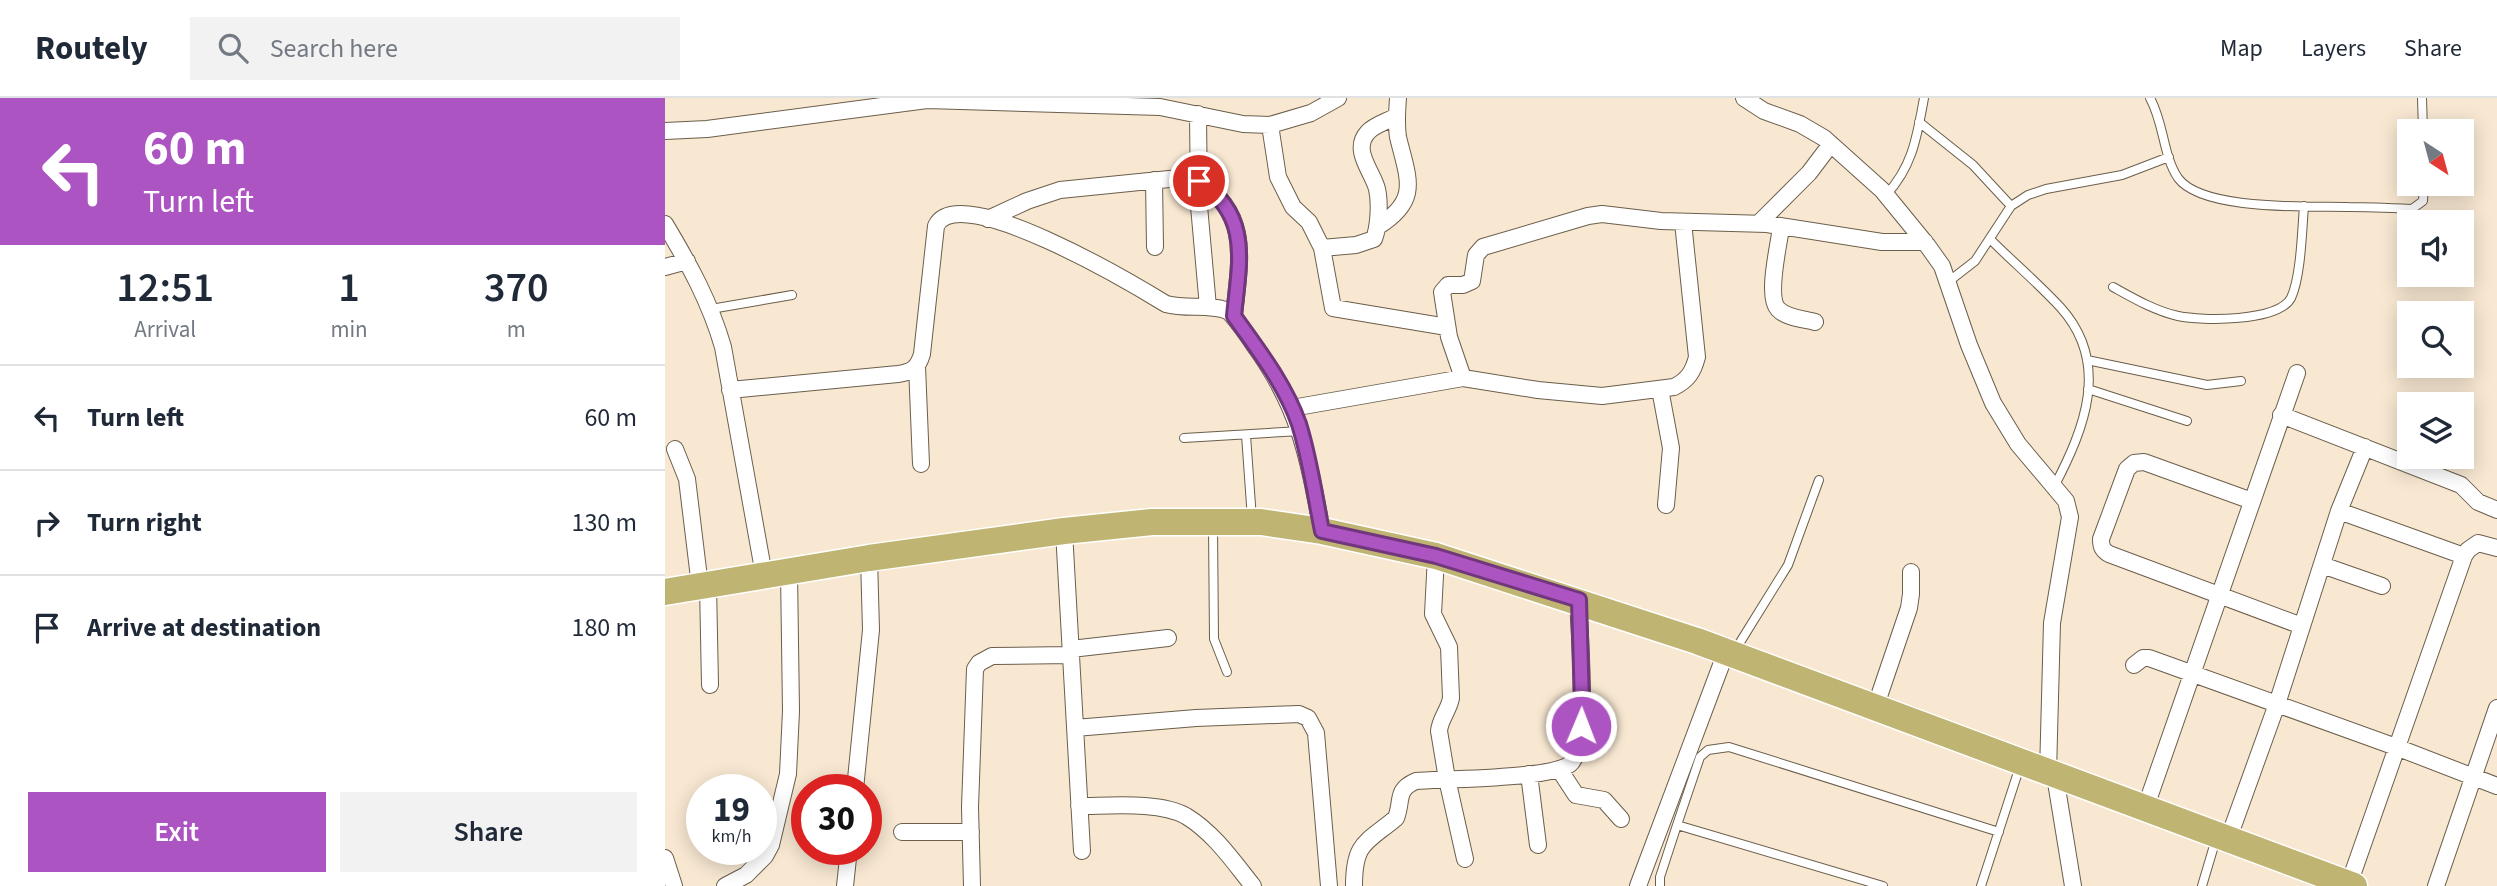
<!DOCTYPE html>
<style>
:root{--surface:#fff;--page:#f2f2f3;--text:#1f2937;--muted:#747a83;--line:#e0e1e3;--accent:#ac54c1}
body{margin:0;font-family:"Source Sans 3",sans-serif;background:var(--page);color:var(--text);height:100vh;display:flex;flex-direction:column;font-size:26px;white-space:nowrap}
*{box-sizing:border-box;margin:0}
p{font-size:23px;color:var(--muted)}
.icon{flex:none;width:38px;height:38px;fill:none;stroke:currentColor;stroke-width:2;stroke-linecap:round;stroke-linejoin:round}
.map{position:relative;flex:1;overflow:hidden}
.drawer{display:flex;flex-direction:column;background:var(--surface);width:665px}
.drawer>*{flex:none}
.guide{background:#ac54c1;color:#fff;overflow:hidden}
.needle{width:46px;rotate:144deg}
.buttons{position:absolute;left:1732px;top:21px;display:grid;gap:14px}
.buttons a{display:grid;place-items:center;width:77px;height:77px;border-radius:0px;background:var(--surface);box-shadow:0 4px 18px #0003;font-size:35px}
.speed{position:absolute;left:21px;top:676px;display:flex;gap:14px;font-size:35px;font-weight:700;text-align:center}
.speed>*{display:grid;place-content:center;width:91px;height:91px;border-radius:50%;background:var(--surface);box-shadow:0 4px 18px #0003;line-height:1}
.speed small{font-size:18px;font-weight:400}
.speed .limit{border:10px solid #d22;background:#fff;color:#111}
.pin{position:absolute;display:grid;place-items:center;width:60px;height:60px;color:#fff;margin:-30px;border:4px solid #fff;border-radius:50%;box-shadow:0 2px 7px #0007}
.me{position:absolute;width:77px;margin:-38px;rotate:1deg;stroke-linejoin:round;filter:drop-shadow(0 0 5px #0008)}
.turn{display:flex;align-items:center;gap:24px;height:147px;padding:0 28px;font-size:32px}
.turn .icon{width:91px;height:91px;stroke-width:2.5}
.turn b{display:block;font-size:49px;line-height:60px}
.eta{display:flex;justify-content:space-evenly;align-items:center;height:119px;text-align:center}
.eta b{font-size:42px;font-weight:600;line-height:49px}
.button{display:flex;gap:14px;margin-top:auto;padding:14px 28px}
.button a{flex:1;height:80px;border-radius:0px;background:var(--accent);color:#fff;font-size:28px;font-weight:600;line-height:80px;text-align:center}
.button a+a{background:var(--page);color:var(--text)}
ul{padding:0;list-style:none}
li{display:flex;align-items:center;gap:21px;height:105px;padding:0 28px;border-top:2px solid var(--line)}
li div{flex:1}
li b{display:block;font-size:26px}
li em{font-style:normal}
header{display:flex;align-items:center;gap:42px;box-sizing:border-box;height:98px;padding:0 35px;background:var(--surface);border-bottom:2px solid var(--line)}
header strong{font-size:33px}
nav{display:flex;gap:38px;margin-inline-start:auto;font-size:24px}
.search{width:490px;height:63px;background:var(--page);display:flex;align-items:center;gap:18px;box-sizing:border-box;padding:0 24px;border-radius:0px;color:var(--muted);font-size:26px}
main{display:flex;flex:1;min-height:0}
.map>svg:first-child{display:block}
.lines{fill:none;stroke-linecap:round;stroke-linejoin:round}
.service-casing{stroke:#6b5e4b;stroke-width:10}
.minor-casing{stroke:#6b5e4b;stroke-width:18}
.trunk-casing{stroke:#fff;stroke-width:29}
.service{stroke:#fff;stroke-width:8}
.minor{stroke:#fff;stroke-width:16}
.trunk{stroke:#c0b472;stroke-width:26}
.route-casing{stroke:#70377d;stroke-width:18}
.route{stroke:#ac54c1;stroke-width:12}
</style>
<header>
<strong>Routely</strong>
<div class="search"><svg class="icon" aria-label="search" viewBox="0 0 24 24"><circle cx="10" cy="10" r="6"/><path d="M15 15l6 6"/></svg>Search here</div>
<nav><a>Map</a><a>Layers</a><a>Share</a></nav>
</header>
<main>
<section class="drawer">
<div class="guide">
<div class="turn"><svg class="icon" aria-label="left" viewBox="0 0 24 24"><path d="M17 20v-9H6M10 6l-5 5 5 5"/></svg><div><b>60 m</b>Turn left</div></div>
</div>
<div class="eta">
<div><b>12:51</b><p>Arrival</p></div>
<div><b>1</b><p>min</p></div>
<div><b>370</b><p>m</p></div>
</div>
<ul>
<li><svg class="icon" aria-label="left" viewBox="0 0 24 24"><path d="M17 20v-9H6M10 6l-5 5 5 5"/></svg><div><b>Turn left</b></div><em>60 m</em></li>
<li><svg class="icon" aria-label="right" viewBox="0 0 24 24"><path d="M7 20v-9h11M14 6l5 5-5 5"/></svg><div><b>Turn right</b></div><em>130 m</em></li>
<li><svg class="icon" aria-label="arrive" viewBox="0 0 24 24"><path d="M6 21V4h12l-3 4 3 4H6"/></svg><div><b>Arrive at destination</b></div><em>180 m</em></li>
</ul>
<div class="button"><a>Exit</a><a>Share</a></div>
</section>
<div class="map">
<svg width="1832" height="788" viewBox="0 0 1832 788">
<rect width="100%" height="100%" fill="#f8e8d2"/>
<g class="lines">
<defs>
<path id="service" d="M1485 0C1499 25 1498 58 1513 80 1537 113 1644 108 1683 109 1704 109 1726 110 1747 111L1758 103 1759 86
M1757 0 1758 33
M1254 24 1308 67 1346 108
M1221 97C1248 68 1252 38 1259 0
M1326 142C1349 165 1374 186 1396 210 1446 266 1419 331 1390 387
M1283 184 1310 163 1346 108 1363 97 1381 91 1457 77 1504 59
M1448 189C1468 200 1490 213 1513 218 1537 223 1613 224 1626 200 1636 179 1637 132 1639 108
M46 211 127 197
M1422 262 1542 287 1576 283
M1423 291 1522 323
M581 337 587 421
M519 340 636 333
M548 429 549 541 562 574
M1069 554 1123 467 1154 382
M995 788V779L1012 727
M1218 788 1012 727 1035 659 1043 652 1064 649 1334 734
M1316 788 1355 668
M1537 788 1551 741"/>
<path id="minor" d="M1079 0 1099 13 1135 26 1159 40 1217 92 1262 147 1277 168 1304 247 1328 305 1353 346 1401 403 1405 419 1387 525 1383 675
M533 16 534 108 543 209
M605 27 613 79 628 109 644 124 657 150 668 210 782 229
M0 33 42 31 262 2 495 9 578 26 605 27 646 15 673 0
M489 82 490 149
M534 83C587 117 574 165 569 218
M323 121 362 103 395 92 534 78
M0 126C24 166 45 204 58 249L99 477
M1093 126 1144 75 1166 46
M712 129C756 102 743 81 733 39 731 26 732 13 733 0
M1116 129C1114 147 1101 198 1113 211 1121 220 1139 221 1150 224
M657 150 691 147 709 141C714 128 715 104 712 91 708 74 686 52 703 34 709 27 723 23 732 18
M0 169 22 163
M252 268 256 366
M798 280 784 239 777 194 783 187H798L807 183 811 157 818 149 923 118 937 116 996 123 1102 126 1217 144H1260
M995 291 1006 350 1001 407
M65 292 233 276C247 274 253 270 257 256L271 128C293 81 470 187 501 206 522 212 543 205 563 213 573 223 581 235 589 247 635 310 643 359 657 433
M627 310 798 280 873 292 937 298 1009 289C1023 282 1028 274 1032 259L1018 124
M1616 317 1796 387 1813 404 1832 412
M10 351 22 381 35 488
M1587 403 1479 364 1469 365 1462 371 1436 441C1436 448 1437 452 1444 456L1637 528
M1674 413 1799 458
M399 433 417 753
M771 458 768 516 784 549 786 600C784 612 775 621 774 633L782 681 800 761
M1657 467 1717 488
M43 487 45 587
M406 551 503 540
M1469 567 1478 560H1484L1731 649 1832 688
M1210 610 1244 510 1246 496V474
M410 630 531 620 634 616 643 620 651 635 664 788
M894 671 911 697 939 702 956 721
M864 676 873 747
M1390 678 1408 788
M190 691 206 532 204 460
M414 708C444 708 495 703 521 718 549 735 568 763 588 788
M1480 711 1632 275
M237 734H306
M1563 742 1612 606 1674 413 1700 349
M0 760 9 788
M1684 786 1799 458 1803 452 1813 445 1832 450
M60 788 81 777 100 758 106 747 123 676 126 613 124 474
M180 788 184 751
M307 788 305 709 310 571 314 565 327 558 406 557
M689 788C689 744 701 745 731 720 738 702 730 692 751 683 780 681 886 681 905 666 925 651 914 531 913 502
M973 788 1061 554
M1771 788 1832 610"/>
<path id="trunk" d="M0 494 204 460 399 433 487 424H596L657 433 771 458 1032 543 1689 788"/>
</defs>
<use href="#service" class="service-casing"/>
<use href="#minor" class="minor-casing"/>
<use href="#trunk" class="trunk-casing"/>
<use href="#service" class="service"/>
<use href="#minor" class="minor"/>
<use href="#trunk" class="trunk"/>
</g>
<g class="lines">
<defs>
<path id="route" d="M534 83C587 118 574 165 569 218 593 252 620 286 634 326 645 361 650 398 657 433L771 458 914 502 917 606 916 628"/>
</defs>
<use href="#route" class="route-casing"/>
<use href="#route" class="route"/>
</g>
</svg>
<div class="buttons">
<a><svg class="needle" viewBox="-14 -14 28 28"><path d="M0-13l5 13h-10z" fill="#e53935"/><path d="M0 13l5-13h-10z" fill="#747a83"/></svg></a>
<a><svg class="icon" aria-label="sound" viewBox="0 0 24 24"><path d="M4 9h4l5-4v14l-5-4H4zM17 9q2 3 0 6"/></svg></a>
<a><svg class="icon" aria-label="search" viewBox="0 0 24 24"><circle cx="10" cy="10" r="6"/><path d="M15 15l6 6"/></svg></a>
<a><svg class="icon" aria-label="layers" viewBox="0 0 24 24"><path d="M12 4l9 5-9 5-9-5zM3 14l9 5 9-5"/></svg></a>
</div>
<div class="speed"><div>19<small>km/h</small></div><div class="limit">30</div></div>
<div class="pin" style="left:534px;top:83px;background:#d93025"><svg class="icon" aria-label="arrive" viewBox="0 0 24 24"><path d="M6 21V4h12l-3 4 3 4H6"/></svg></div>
<svg class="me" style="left:916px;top:628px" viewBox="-20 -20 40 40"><circle r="17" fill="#ac54c1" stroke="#fff" stroke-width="3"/><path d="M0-11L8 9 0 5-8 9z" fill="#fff"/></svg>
</div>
</main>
